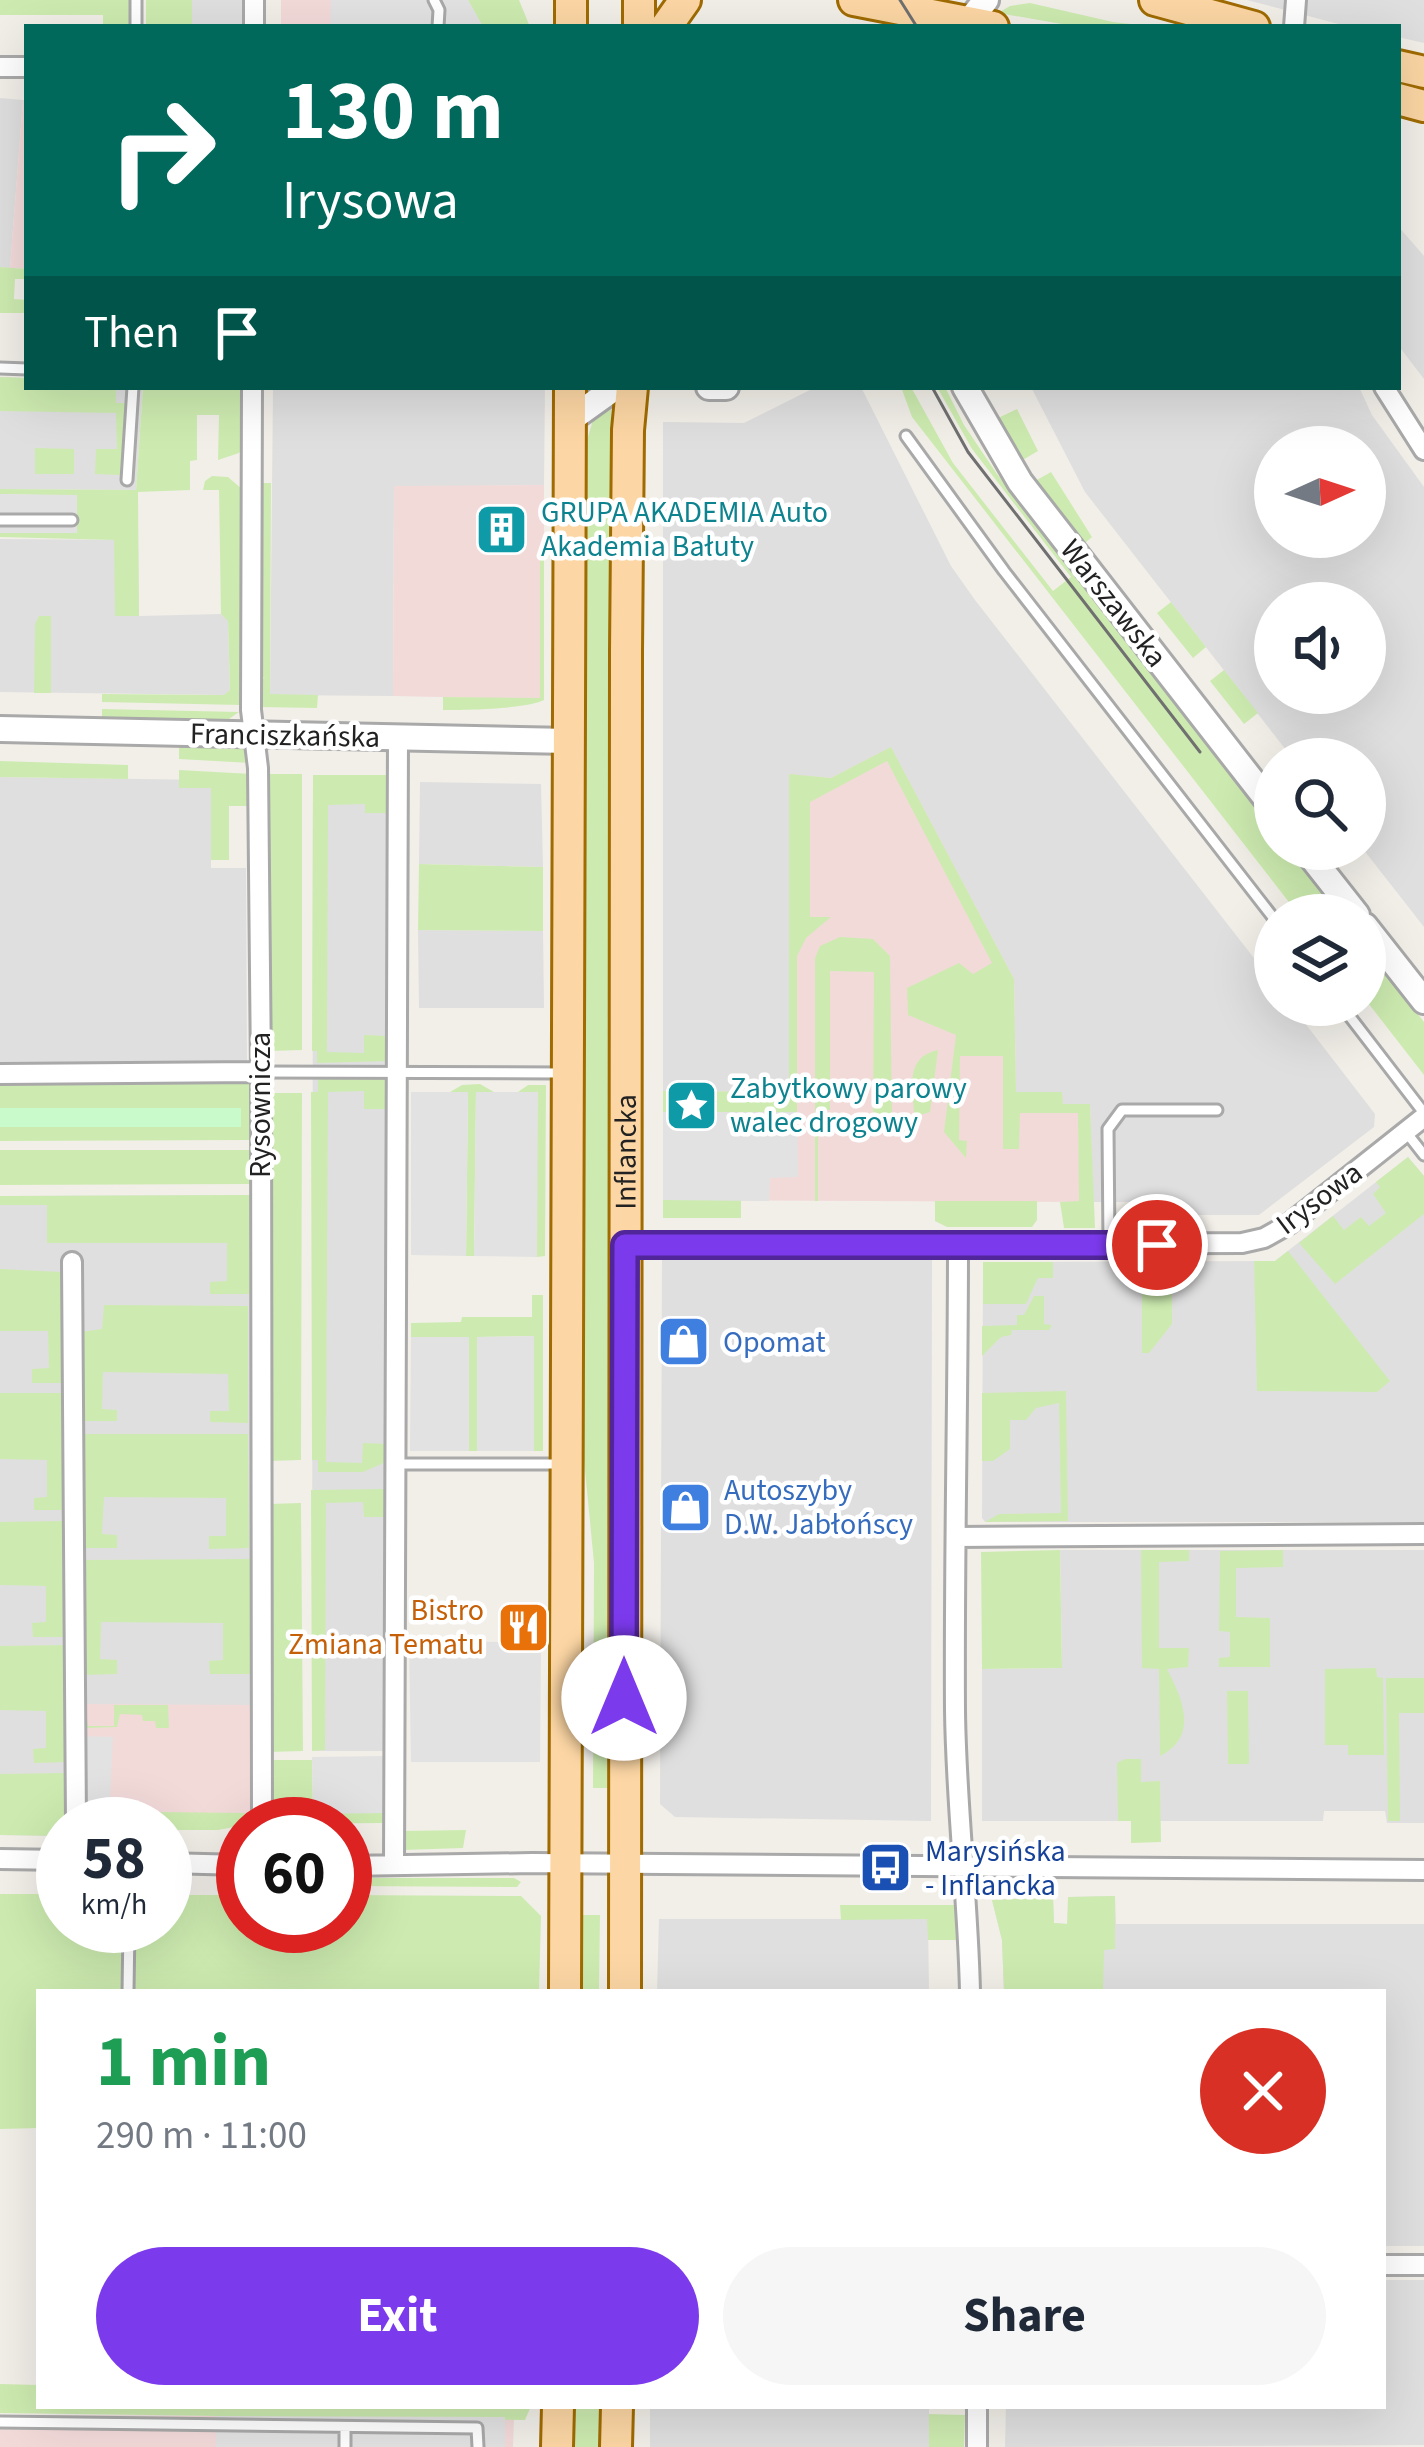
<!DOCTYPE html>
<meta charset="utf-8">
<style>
:root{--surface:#fff;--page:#f6f6f7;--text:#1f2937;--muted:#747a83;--accent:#7c3aed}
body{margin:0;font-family:"Source Sans 3",sans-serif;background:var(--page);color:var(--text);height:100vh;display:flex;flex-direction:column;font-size:45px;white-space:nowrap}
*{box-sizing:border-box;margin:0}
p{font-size:39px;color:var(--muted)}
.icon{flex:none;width:66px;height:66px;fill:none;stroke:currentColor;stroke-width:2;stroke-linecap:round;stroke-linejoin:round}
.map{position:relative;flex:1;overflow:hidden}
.sheet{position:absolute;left:36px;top:1989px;width:1350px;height:420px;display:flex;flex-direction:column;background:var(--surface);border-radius:0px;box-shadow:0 12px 48px #0002}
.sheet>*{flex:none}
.guide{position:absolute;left:24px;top:24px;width:1377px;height:366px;border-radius:0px;box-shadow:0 12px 48px #0002;background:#00695c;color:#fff;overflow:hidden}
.needle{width:78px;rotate:87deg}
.fabs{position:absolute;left:1254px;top:426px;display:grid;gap:24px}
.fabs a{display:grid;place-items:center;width:132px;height:132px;border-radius:50%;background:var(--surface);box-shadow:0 12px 48px #0002;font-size:60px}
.speed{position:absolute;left:36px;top:1797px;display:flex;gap:24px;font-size:60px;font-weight:700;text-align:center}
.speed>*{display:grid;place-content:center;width:156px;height:156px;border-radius:50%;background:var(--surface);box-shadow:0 12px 48px #0002;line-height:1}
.speed small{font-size:30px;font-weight:400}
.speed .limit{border:18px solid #d22;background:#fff;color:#111}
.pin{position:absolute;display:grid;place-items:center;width:102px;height:102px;color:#fff;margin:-51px;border:6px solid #fff;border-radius:50%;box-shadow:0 3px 12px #0007}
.me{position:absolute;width:132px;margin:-66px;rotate:0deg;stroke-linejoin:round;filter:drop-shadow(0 0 9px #0008)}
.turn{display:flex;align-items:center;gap:42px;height:252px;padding:0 60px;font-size:54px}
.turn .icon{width:156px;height:156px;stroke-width:2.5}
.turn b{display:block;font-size:84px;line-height:102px}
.then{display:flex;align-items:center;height:114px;padding:0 60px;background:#0003;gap:24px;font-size:45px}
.round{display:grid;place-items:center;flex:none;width:126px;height:126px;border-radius:63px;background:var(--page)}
.headline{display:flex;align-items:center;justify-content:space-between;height:204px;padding:0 60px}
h1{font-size:72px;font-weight:700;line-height:90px;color:#1e9e55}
.cta{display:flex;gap:24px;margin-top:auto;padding:24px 60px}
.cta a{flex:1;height:138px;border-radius:72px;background:var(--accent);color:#fff;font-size:48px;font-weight:700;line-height:138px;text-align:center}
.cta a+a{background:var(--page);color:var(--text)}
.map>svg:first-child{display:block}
.residential{fill:#e0dfdf;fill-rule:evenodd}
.commercial{fill:#f2dad9}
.grass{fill:#cdebb0}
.park{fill:#c8facc}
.parking{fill:#e2e2e2}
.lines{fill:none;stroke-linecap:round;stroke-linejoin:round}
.service-casing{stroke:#a9a9a9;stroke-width:15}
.minor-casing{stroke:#a9a9a9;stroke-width:24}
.tertiary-casing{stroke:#a9a9a9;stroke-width:30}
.primary-casing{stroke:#a06b00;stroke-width:36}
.service{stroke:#fff;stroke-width:9}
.minor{stroke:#fff;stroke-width:18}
.tertiary{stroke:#fff;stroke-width:24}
.primary{stroke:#fcd6a4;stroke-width:30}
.tram{stroke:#707070;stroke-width:3}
.route-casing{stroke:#51269a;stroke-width:30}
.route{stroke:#7c3aed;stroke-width:21}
.labels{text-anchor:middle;stroke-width:9;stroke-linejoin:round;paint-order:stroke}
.culture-label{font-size:30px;fill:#0d838f;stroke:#fff;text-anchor:start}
.street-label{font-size:30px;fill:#222;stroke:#fff}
.shop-label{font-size:30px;fill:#366cbe;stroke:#fff;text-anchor:start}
.food-label{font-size:30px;fill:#c56008;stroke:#fff;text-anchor:end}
.transit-label{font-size:30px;fill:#164399;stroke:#fff;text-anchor:start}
</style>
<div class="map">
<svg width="1424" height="2447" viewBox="0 0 1424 2447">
<rect width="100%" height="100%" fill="#f2efe9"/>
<path class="residential" d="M146 0H245V27H146Z
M1247 0H1424V43L1398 37V27H1350Z
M0 98 23 100 10 268 0 267Z
M1398 226 1424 256V379L1398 345Z
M0 377 27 378V387H143L136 490 0 489Z
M273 387H545L544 485 394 487 393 696 270 695Z
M816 387H861L951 566 975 600 1275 985V1005H1291L1375 1114 1374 1127 1259 1215H1144L1133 1202H1093L1090 1105 1062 1104 1061 1092 1016 1093 1014 979 891 748 831 778 789 775V1092L663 1091V422L744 423Z
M1031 387H1359L1372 415 1424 487V927L1363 849 1365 759H1293L1085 492ZM1275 447H1365V537H1275ZM1275 603H1365V693H1275Z
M0 539 138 540 139 616 221 614 228 620 230 690 225 695 0 692Z
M313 775H389L386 1751H312Z
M0 777 211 780V868H246L247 1062H0Z
M420 782 541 784 543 867 419 864Z
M418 930 543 931 544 1008H419Z
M1408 1157 1424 1176V1522H985L982 1518 983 1262 1275 1261Z
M250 1195V1705H66L63 1836 0 1835V1196Z
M662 1259 932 1260 931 1821 675 1817 660 1804Z
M1060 1550H1424V1823H1387L1385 1811H1324L1323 1821H982V1669L1062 1668Z
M1115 1896 1116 1924H1424V2246H1383V1992H1004L1002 1940 992 1900 1053 1897 1054 1923 1068 1924V1897Z
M659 1919H928L929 1992H657Z
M1383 2280H1424V2445L1005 2447 1006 2406H1383Z
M650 2406H929V2447H650Z"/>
<path class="commercial" d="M281 0H468L483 27H281Z
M23 100H27V269L10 268Z
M544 485V545L540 546V699L393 696 394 486Z
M891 747 1014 979 1016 1092H1062L1063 1104H1090L1093 1202 663 1200V1091L789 1092V774L831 778Z
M81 1704 250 1705V1824H80Z
M257 2406 514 2419 513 2447H0V2415L256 2416Z"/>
<path class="grass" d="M0 0H130V27H103V15H0Z
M146 0H192V27H146Z
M468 0H519L530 27H483Z
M1030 3 1113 22 1157 27H1079L998 13 1010 6Z
M0 267 27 269V279H15L14 299 27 300V313H0Z
M0 377 27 378V387H116V403H126L125 470 119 475 95 474 96 449H117L116 413 0 411Z
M143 387H242V448L239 453 218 460 219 415H197V460L190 461V490L138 492 139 616H115L114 540 0 537V533L76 532 77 496 0 494V489L136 490Z
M901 387H911L953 463 1053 591 1071 577 972 449 937 387H945L964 425 997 474 1275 831V849H1289L1341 915H1299L912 417Z
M611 404 607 1788H593L594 1563 584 1460 587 440 593 420Z
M1017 409 1038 451 1021 461 998 418Z
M35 448 74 449V474H35Z
M1051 472 1092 537 1084 544 1035 481Z
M212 476 228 477 242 489 241 705 102 702V694L224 695 230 690 228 621 221 614 219 490H203L205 481Z
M258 483H271L270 694 318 695 317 708 258 707V679L265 678 257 675Z
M540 545H544V700C526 709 466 710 443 710V697L540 698Z
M1171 602 1206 647 1193 658 1157 613Z
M39 616H51V693H34L35 624Z
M1224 670 1258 713 1244 724 1210 681Z
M102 709 239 712 226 721 102 718Z
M179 746 251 747V763L179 759Z
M891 747 1014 979 1016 1092H1062L1063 1104H1090L1095 1228H1064L1060 1202 1079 1201 1078 1113H1020L1019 1149H1003V1056H960L959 1140 967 1141 966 1158 944 1132 956 1035 908 1015 907 988 959 963 973 974 992 963 887 761 810 802V917H831L806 938 797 956V1112H663V1091L789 1092V774L831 778Z
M0 761 128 765V779L0 777Z
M179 770 252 774 251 806H229V860H211V788H179Z
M266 774H302V1050L270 1051Z
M313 775H389V813H365V804L328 805 327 1052 364 1053V1035L387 1036 388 1061 317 1063V1051H312Z
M419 864 543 867V931L418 930Z
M840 937 873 939 890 956 892 1118 885 1127 863 1135V1121L873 1120 874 972 830 971V1110H818V1201H815V958L820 946Z
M1365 946 1424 1022V1075L1365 999Z
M938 1050 930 1112 914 1117C914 1088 903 1058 938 1050Z
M318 1079H387V1109H364V1091L328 1092 326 1462 362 1463 363 1443 388 1444V1461L363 1472H318V1460H312L311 1092H318Z
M0 1083H252L251 1140 0 1141V1127H241V1108H0Z
M480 1084 494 1092 476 1093 474 1256H466L468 1093 450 1092 462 1085Z
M528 1085H546L545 1256 537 1257 518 1092Z
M269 1093H302L301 1460 268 1461Z
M0 1150H251V1184L0 1185Z
M1408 1157 1424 1176V1214L1335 1284 1299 1243 1333 1216 1344 1230 1361 1217 1369 1226 1386 1213 1373 1194 1380 1187 1376 1182Z
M250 1195 249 1294H210V1282L227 1281V1243H47V1205H0V1196Z
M663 1200H741V1218H663Z
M935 1201H1037V1220L1032 1227H947L935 1221Z
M1288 1251 1390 1381 1377 1392 1257 1391 1254 1261H1275Z
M1172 1261V1324L1149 1353H1142V1262Z
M983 1262H1053V1278H1038L1026 1304H983Z
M0 1269 61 1272 63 1383H32V1369L49 1368 48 1331H0Z
M532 1295H543V1451H534V1336L477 1337V1451H469V1337H411V1323L461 1322 462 1317H532Z
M1034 1296H1044V1324L1052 1325 1049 1330H1012L1011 1335 1001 1337 982 1356V1326L1017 1325V1315H1024Z
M104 1305 248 1306V1423L210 1422V1411H229L228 1374 103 1372 102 1409 117 1410V1421H84L81 1332 102 1329Z
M1066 1391 1068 1521 985 1522 999 1514 1061 1513 1059 1403 1036 1408 1026 1420H1010V1449L993 1461H982V1393Z
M0 1393H63L64 1510H34V1498L47 1497V1460L0 1459Z
M85 1434H248L249 1548 209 1549V1536H226V1498L104 1497 102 1534 117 1535V1548H84Z
M387 1489V1517H364L363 1502 326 1503 325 1750 312 1751 311 1490Z
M301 1503 303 1751 269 1752V1504Z
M64 1521 65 1637H33L32 1623 46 1622V1586L0 1585V1522Z
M1060 1550 1062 1668 982 1669 981 1552Z
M1141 1550H1189V1561L1159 1562V1648H1189L1188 1667 1167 1669C1183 1700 1199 1736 1160 1756L1159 1669 1142 1668Z
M1283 1550V1567L1236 1568V1617L1270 1618V1667H1219V1658L1230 1657V1632L1219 1631 1220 1551Z
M250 1559V1674H210L209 1661 223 1660V1623L101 1622 100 1659 117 1660V1674L83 1675V1560Z
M65 1645 66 1762 34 1763 33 1749 46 1748V1711L0 1710V1646Z
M1376 1668 1377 1677 1383 1678 1384 1755H1348V1745H1325V1669Z
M1386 1678H1424V1713H1399L1400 1821H1388Z
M1227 1691H1248L1249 1764H1228Z
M84 1704 88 1726H114V1705H168L169 1728H156L155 1721H143L142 1715 120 1714 117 1727 84 1728Z
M1125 1759H1141V1782L1160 1781 1161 1842 1131 1843V1821H1118L1117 1763Z
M270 1760H312L313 1813H385V1823L270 1824Z
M66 1773 63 1836 0 1835V1774Z
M117 1812H147L148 1818H156L155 1812 245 1813 250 1824 218 1830H165V1824L97 1823 116 1822Z
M466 1830 463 1848 404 1850 401 1831Z
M345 1878H514L521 1882 517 1887 345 1886Z
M0 1894H63V1926H165V1895H243V1926H345V1895L521 1896 541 1916 539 1992H39V2128L0 2129Z
M1115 1896V1949L1104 1950 1103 1990 1115 1992H1004L1002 1940 992 1900 1053 1897 1054 1923 1067 1924 1068 1897Z
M840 1905H955L956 1940H928L927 1919 841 1920Z
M583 1915H600L599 1992H582Z
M0 2384 39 2385V2406H531L525 2420 0 2413Z
M575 2406H601L600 2447H574Z
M929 2414 965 2415 964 2447H929Z"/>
<path class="park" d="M0 1108H241V1127H0Z"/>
<path class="parking" d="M331 0H468L483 27H330Z
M0 494 77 495V533H0Z
M411 1092H468L466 1256 411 1255Z
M476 1092H538L537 1257 474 1256Z
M663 1112H797L798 1177 770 1178 769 1201 663 1200Z
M534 1336V1451H477V1337Z
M411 1337H469V1451H410Z
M409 1640 541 1643 540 1762H411Z
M80 1736 113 1737 110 1799H96V1811H80Z
M386 1756 385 1813 313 1814 312 1757Z
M216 2416 505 2417V2447H216Z"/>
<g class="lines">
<defs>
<path id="service" d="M434 0 439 10 438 27
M136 27V0
M0 368 27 369
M906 436 1004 571 1275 920
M127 480 133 387
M0 520H72
M1341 1005 1424 1113
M261 1072 561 1073
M1406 1132 1424 1155
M1109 1244 1108 1129 1122 1110H1217
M395 1464H562
M128 1992 129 1926
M0 2422 477 2428 478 2447
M345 2447V2428"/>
<path id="minor" d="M254 27V0
M1294 27 1296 0
M0 67H27
M252 387 251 710 258 768 261 1072 262 1824
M1384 387 1424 450
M0 1074 261 1072
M625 1245 1242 1243 1264 1238 1289 1224 1424 1117
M958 1245C958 1400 954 1555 955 1710 956 1805 968 1898 970 1992
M72 1262 76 1824
M956 1537 1424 1534
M0 1859 63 1860
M165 1863 243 1865
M394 1865 398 738
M345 1866 532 1863 1424 1870
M1383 2265H1424
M977 2406V2447"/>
<path id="tertiary" d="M964 27 986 0
M709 387H726
M965 387 1020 482 1275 810
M570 420 616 387
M0 729 569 741
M1305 849 1357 915
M1365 926 1424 1001"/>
<g id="primary">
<path d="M854 0 993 27"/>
<path d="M1155 0 1254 27"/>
<path d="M571 27V0"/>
<path d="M639 27V0"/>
<path d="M666 27 685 0"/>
<path d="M1398 66 1424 72"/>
<path d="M1398 99 1424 106"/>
<path d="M565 1992 570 387"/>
<path id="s1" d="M625 1992 626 651 628 430 632 387"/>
<path d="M557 2447 558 2406"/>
<path d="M616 2447 617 2406"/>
</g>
</defs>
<use href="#service" class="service-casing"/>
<use href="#minor" class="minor-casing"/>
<use href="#tertiary" class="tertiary-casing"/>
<use href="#primary" class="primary-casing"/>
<use href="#service" class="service"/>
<use href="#minor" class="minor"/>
<use href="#tertiary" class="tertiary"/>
<use href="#primary" class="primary"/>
<path class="tram" d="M900 0 917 27
M932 387 968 452 1200 752"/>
</g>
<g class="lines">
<defs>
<path id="route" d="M624 1698 625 1245H1157"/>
</defs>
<use href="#route" class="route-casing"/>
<use href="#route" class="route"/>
</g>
<defs>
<symbol id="building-square" viewBox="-11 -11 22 22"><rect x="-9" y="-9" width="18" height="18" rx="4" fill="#0f9aa8" stroke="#fff"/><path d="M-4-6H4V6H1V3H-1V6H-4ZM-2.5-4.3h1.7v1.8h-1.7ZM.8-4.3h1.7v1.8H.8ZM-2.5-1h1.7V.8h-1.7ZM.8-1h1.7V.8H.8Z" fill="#fff"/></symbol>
<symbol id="sight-square" viewBox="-11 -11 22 22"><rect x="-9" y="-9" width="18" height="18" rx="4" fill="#0f9aa8" stroke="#fff"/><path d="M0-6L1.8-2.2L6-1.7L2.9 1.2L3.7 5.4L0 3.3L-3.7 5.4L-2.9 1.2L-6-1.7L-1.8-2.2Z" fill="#fff"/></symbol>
<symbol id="shop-square" viewBox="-11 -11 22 22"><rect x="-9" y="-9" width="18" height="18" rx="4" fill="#3f7fe0" stroke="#fff"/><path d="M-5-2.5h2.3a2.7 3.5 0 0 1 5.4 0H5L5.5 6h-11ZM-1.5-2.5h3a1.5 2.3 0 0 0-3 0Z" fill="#fff"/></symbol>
<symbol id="restaurant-square" viewBox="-11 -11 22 22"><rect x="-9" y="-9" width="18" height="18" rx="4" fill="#e8710a" stroke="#fff"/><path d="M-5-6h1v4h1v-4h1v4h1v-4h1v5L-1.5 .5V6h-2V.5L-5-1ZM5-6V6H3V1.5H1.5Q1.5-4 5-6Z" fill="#fff"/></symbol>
<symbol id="bus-square" viewBox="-11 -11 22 22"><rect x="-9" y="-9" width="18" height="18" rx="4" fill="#1a4fb4" stroke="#fff"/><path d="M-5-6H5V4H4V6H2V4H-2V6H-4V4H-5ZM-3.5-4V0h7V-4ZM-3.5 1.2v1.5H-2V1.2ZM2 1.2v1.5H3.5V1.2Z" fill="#fff"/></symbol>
</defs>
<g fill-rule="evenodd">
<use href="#building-square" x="472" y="500" width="59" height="59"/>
<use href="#sight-square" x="662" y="1076" width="59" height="59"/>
<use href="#shop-square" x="654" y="1312" width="59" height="59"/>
<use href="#shop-square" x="656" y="1478" width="59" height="59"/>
<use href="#restaurant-square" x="494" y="1598" width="59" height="59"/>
<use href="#bus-square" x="856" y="1838" width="59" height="59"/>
</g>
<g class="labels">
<g class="culture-label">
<text x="541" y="522">GRUPA AKADEMIA Auto<tspan x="541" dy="34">Akademia Bałuty</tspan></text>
<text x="730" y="1098">Zabytkowy parowy<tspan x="730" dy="34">walec drogowy</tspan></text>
</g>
<g class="street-label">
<text transform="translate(1114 603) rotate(52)" y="10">Warszawska</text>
<text transform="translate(285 735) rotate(1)" y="10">Franciszkańska</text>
<text transform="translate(260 1105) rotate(-90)" y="10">Rysownicza</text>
<text dy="10" stroke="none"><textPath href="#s1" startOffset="840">Inflancka</textPath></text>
<text transform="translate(1319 1198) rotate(-37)" y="10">Irysowa</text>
</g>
<g class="shop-label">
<text x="723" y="1352">Opomat</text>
<text x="724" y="1500">Autoszyby<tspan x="724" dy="34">D.W. Jabłońscy</tspan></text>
</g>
<g class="food-label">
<text x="484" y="1620">Bistro<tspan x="484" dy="34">Zmiana Tematu</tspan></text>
</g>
<g class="transit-label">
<text x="925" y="1861">Marysińska<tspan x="925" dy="34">- Inflancka</tspan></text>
</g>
</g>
</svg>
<div class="fabs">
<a><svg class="needle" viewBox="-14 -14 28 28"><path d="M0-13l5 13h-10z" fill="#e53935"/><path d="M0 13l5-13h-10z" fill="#747a83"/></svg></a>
<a><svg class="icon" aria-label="sound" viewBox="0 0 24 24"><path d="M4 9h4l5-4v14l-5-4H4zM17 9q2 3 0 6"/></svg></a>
<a><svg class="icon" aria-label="search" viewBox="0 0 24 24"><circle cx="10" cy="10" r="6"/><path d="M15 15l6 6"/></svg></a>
<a><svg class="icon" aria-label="layers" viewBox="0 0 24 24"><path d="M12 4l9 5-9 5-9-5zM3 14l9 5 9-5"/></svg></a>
</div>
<div class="speed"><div>58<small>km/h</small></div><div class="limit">60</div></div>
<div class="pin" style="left:1157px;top:1245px;background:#d93025"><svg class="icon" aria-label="arrive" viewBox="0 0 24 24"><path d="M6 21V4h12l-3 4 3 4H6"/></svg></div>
<svg class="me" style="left:624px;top:1698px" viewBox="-20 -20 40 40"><circle r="19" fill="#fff"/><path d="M0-13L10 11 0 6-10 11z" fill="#7c3aed"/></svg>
<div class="guide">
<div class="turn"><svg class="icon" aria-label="right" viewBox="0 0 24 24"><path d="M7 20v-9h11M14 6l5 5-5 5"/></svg><div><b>130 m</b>Irysowa</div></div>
<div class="then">Then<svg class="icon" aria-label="arrive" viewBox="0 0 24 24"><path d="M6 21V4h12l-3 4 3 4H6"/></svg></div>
</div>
<section class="sheet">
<div class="headline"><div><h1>1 min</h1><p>290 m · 11:00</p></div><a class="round" style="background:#d93025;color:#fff"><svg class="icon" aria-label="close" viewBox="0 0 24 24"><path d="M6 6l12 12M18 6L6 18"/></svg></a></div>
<div class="cta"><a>Exit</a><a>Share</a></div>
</section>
</div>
